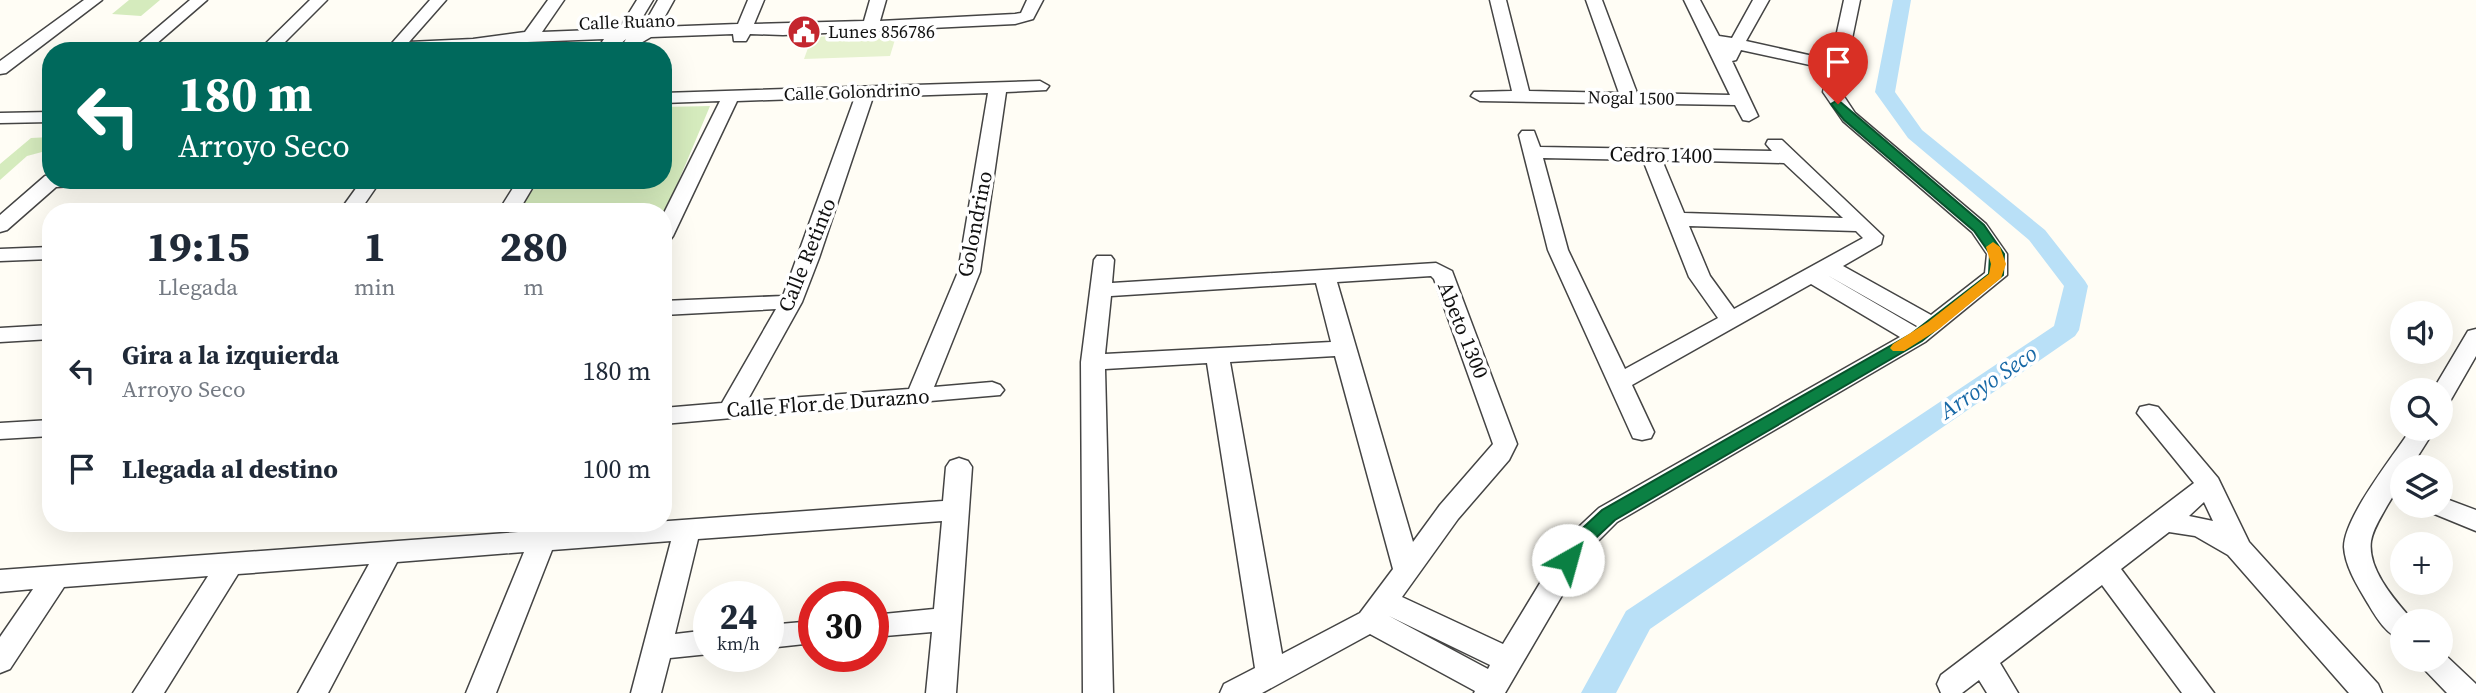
<!DOCTYPE html>
<html lang="es">
<meta charset="utf-8">
<style>
:root{--surface:#fff;--page:#f6f6f7;--text:#1f2937;--muted:#747a83}
body{margin:0;font-family:"Source Serif 4",serif;background:var(--page);color:var(--text);height:100vh;display:flex;flex-direction:column;font-size:26px;white-space:nowrap}
*{box-sizing:border-box;margin:0}
p{font-size:23px;color:var(--muted)}
.icon{flex:none;width:38px;height:38px;fill:none;stroke:currentColor;stroke-width:2;stroke-linecap:round;stroke-linejoin:round}
.map{position:relative;flex:1;overflow:hidden}
.details{position:absolute;left:42px;top:203px;width:630px;height:329px;display:flex;flex-direction:column;background:var(--surface);border-radius:28px;box-shadow:0 7px 28px #0002}
.details>*{flex:none}
.top-card{position:absolute;left:42px;top:42px;width:630px;height:147px;border-radius:28px;box-shadow:0 7px 28px #0002;background:#00695c;color:#fff;overflow:hidden}
.buttons{position:absolute;left:2390px;top:301px;display:grid;gap:14px}
.buttons a{display:grid;place-items:center;width:63px;height:63px;border-radius:50%;background:var(--surface);box-shadow:0 7px 28px #0002;font-size:35px}
.speed{position:absolute;left:693px;top:581px;display:flex;gap:14px;font-size:35px;font-weight:700;text-align:center}
.speed>*{display:grid;place-content:center;width:91px;height:91px;border-radius:50%;background:var(--surface);box-shadow:0 7px 28px #0002;line-height:1}
.speed small{font-size:18px;font-weight:400}
.speed .limit{border:10px solid #d22;background:#fff;color:#111}
.pin{position:absolute;display:grid;place-items:center;width:60px;height:60px;color:#fff;margin:-72px -30px;border-radius:50% 50% 50% 0;rotate:-45deg;box-shadow:0 0 7px #0007}
.pin .icon{rotate:45deg}
.me{position:absolute;width:77px;margin:-38px;rotate:38deg;stroke-linejoin:round;filter:drop-shadow(0 0 5px #0008)}
.turn{display:flex;align-items:center;gap:24px;height:147px;padding:0 21px;font-size:32px}
.turn .icon{width:91px;height:91px;stroke-width:2.5}
.turn b{display:block;font-size:49px;line-height:60px}
.eta{display:flex;justify-content:space-evenly;align-items:center;height:119px;text-align:center}
.eta b{font-size:42px;font-weight:700;line-height:49px}
ul{padding:0;list-style:none}
li{display:flex;align-items:center;gap:21px;height:98px;padding:0 21px}
li div{flex:1}
li b{display:block;font-size:26px}
li em{font-style:normal}
.map>svg:first-child{display:block}
.green{fill:#d5ebbd}
.pitch{fill:#e6f2cf}
.lines{fill:none;stroke-linecap:round;stroke-linejoin:round}
.canal{fill:#b9e0f7;fill-rule:evenodd}
.street-casing{stroke:#444;stroke-width:3}
.street{fill:#fff;fill-rule:evenodd}
.route{fill:#0b8043;stroke:#07532c;stroke-width:2}
.slow{fill:#f59e0b}
.labels{text-anchor:middle;stroke-width:7;stroke-linejoin:round;paint-order:stroke}
.far-street-label{font-size:18px;fill:#111;stroke:#fff}
.far-poi-label{font-size:18px;fill:#111;stroke:#fff;text-anchor:start}
.street-label{font-size:21px;fill:#111;stroke:#fff}
.water-label{font-size:23px;font-style:italic;fill:#1768a6;stroke:#fff}
</style>
<div class="map">
<svg width="2476" height="693" viewBox="0 0 2476 693">
<rect width="100%" height="100%" fill="#fffdf5"/>
<path class="green" d="M129 0H160L141 16 112 14Z
M710 106 663 218V212H517L540 180H663V107Z
M51 137V144L42 152 27 156 0 180V164L31 138Z"/>
<path class="pitch" d="M897 33 890 56 804 59 812 37Z"/>
<g class="lines">
<path class="canal" d="M1893 0H1911L1895 92 1922 130 2045 230 2085 281 2088 286 2079 330 2075 336 1650 629 1616 693H1581L1626 611 2054 326 2064 286 2029 240 1908 138 1875 92Z"/>
<defs>
<path id="street" d="M84 0H102L6 73 0 74V61Z
M190 0H207L148 51H130Z
M310 0H327L276 51H258Z
M430 0H446L409 42 473 39 525 32 548 0H564L542 32 619 29 637 0H653L636 28H642L658 0H674L659 27 738 24 748 0H764L754 24 864 21 870 0H886L880 21 1015 14 1021 13 1027 0H1043L1033 19 1015 24 783 35 750 34 746 41H734L733 34 651 37 639 44 635 51H619L626 39 612 51H596L604 39 503 43 473 49 385 51Z
M1490 0H1506L1529 91 1619 93 1586 0H1602L1637 93 1730 95 1684 0H1700L1719 36 1732 38 1753 0H1769L1746 41 1831 60 1844 0H1860L1841 92 1855 113 1986 224 2007 254V275L1925 342 1617 522 1588 551 1505 693H1474L1475 691 1370 634 1262 693H1220L1224 684 1255 668 1207 363 1105 369 1113 693H1083L1081 362 1094 260 1097 256H1111L1114 260 1112 283 1436 263 1452 271 1517 444 1509 460 1458 519 1402 597 1503 644 1568 537 1599 508 1900 337 1811 284 1632 385 1654 432 1651 438 1642 440 1633 438 1548 250 1519 135 1522 131H1534L1540 147 1772 151 1766 144 1768 140H1782L1883 236 1881 244 1843 266 1931 315 1985 273 1987 254 1972 232 1843 121 1823 92 1828 69 1741 50 1736 60 1732 61 1758 116 1749 121 1743 120 1735 105 1480 101 1471 96 1474 92 1512 91ZM1543 158 1643 160 1689 277 1718 318 1625 369 1568 250ZM1662 160 1784 163 1843 218 1684 213ZM1689 226 1856 231 1863 238 1734 309 1710 276ZM1827 275 1917 326 1916 327ZM1431 276 1434 279 1493 444 1440 505 1413 542 1337 282ZM1316 283 1331 342 1105 354 1111 296ZM1335 356 1393 569 1360 613 1282 654 1230 362ZM1389 616 1490 665 1488 669Z
M1040 81 1049 86 1046 90 1006 92 980 272 934 387 992 382 1000 385 1004 390 1000 395 663 424V408L722 403 776 309 663 315V301L783 296 855 97 737 101 673 236 670 240 663 242V215L720 101 663 103V93ZM988 93 958 272 909 389 747 401 802 302 819 258 873 97Z
M51 112V122L0 123V113Z
M51 175V180H83L74 186 56 187 7 230 0 232V215L45 176Z
M362 180H381L359 212H339Z
M518 180H537L518 212H498Z
M51 247V259L0 261V249Z
M51 325V339L0 342V328Z
M2476 329V356L2449 403 2441 405V390H2433L2468 331Z
M2149 405 2158 407 2218 478 2249 542 2378 684 2382 693H2349L2228 555 2195 536 2169 532 2121 569 2214 693H2182L2102 585 2000 663 2018 693H1987L1979 680 1962 693H1941L1937 684 1941 675 2194 483 2137 413 2140 407ZM2204 502 2213 521 2189 516Z
M51 420V436L0 439V423Z
M2411 429H2435L2411 467H2403C2403 483 2395 492 2387 506 2381 517 2373 529 2371 541 2367 570 2396 601 2413 621H2403V640C2386 635 2376 617 2367 602 2357 585 2345 566 2344 547 2344 517 2394 455 2411 429Z
M959 458 968 461 972 467 956 693H926L932 632 873 637V615L934 609 942 521 698 539 675 634 709 630V654L670 658 661 693H631L671 541 552 550 496 693H466L524 552 397 562 328 693H298L369 564 238 574 164 693H133L208 576 64 587 10 669 0 673V637L33 589 0 592V570L943 501 946 467 950 461Z
M2441 497 2476 510V531L2432 513 2428 506H2441Z
M814 621V643L768 648V625Z
M2441 651 2476 684V693H2447L2423 668 2418 660H2441Z"/>
</defs>
<use href="#street" class="street-casing"/>
<use href="#street" class="street"/>
</g>
<path class="route" d="M1838 100 1984 225 2004 254 2003 275 1922 341 1615 520 1584 549 1575 565H1561L1559 560 1571 539 1602 510 1911 334 1989 274 1990 254 1974 231 1844 120 1831 104Z"/>
<path class="slow" d="M1993 242 2000 247 2006 264 2001 278 1939 329 1904 351H1893L1890 348 1893 344 1928 322 1989 274 1991 264 1986 247Z"/>
<defs>
<symbol id="civic-disc" viewBox="-11 -11 22 22"><circle r="9.5" fill="#c4262e" stroke="#fff"/><path d="M-.6-6.5H3V-4.5H.6V-3L4-1V1h2V6H-6V1h2V-1L-.6-3ZM-1.2 2.5V6h2.4V2.5Z" fill="#fff"/></symbol>
</defs>
<g fill-rule="evenodd">
<use href="#civic-disc" x="785" y="13" width="38" height="38"/>
</g>
<g class="labels">
<g class="far-street-label">
<text transform="translate(627 22) rotate(-2)" y="6">Calle Ruano</text>
<text transform="translate(852 92) rotate(-2)" y="6">Calle Golondrino</text>
<text transform="translate(1631 98) rotate(1)" y="6">Nogal 1500</text>
</g>
<g class="far-poi-label">
<text x="828" y="38">Lunes 856786</text>
</g>
<g class="street-label">
<text transform="translate(1661 155) rotate(1)" y="7">Cedro 1400</text>
<text transform="translate(975 224) rotate(-79)" y="7">Golondrino</text>
<text transform="translate(807 255) rotate(-68)" y="7">Calle Retinto</text>
<text transform="translate(1463 330) rotate(68)" y="7">Abeto 1300</text>
<text transform="translate(828 403) rotate(-4)" y="7">Calle Flor de Durazno</text>
</g>
<g class="water-label">
<text transform="translate(1988 382) rotate(-34)" y="8">Arroyo Seco</text>
</g>
</g>
</svg>
<div class="buttons">
<a><svg class="icon" aria-label="sound" viewBox="0 0 24 24"><path d="M4 9h4l5-4v14l-5-4H4zM17 9q2 3 0 6"/></svg></a>
<a><svg class="icon" aria-label="search" viewBox="0 0 24 24"><circle cx="10" cy="10" r="6"/><path d="M15 15l6 6"/></svg></a>
<a><svg class="icon" aria-label="layers" viewBox="0 0 24 24"><path d="M12 4l9 5-9 5-9-5zM3 14l9 5 9-5"/></svg></a>
<a>+</a>
<a>−</a>
</div>
<div class="speed"><div>24<small>km/h</small></div><div class="limit">30</div></div>
<div class="pin" style="left:1838px;top:104px;background:#d93025"><svg class="icon" aria-label="arrive" viewBox="0 0 24 24"><path d="M6 21V4h12l-3 4 3 4H6"/></svg></div>
<svg class="me" style="left:1568px;top:560px" viewBox="-20 -20 40 40"><circle r="19" fill="#fff"/><path d="M0-13L10 11 0 6-10 11z" fill="#0b8043"/></svg>
<div class="top-card">
<div class="turn"><svg class="icon" aria-label="left" viewBox="0 0 24 24"><path d="M17 20v-9H6M10 6l-5 5 5 5"/></svg><div><b>180 m</b>Arroyo Seco</div></div>
</div>
<section class="details">
<div class="eta">
<div><b>19:15</b><p>Llegada</p></div>
<div><b>1</b><p>min</p></div>
<div><b>280</b><p>m</p></div>
</div>
<ul>
<li><svg class="icon" aria-label="left" viewBox="0 0 24 24"><path d="M17 20v-9H6M10 6l-5 5 5 5"/></svg><div><b>Gira a la izquierda</b><p>Arroyo Seco</p></div><em>180 m</em></li>
<li><svg class="icon" aria-label="arrive" viewBox="0 0 24 24"><path d="M6 21V4h12l-3 4 3 4H6"/></svg><div><b>Llegada al destino</b></div><em>100 m</em></li>
</ul>
</section>
</div>
